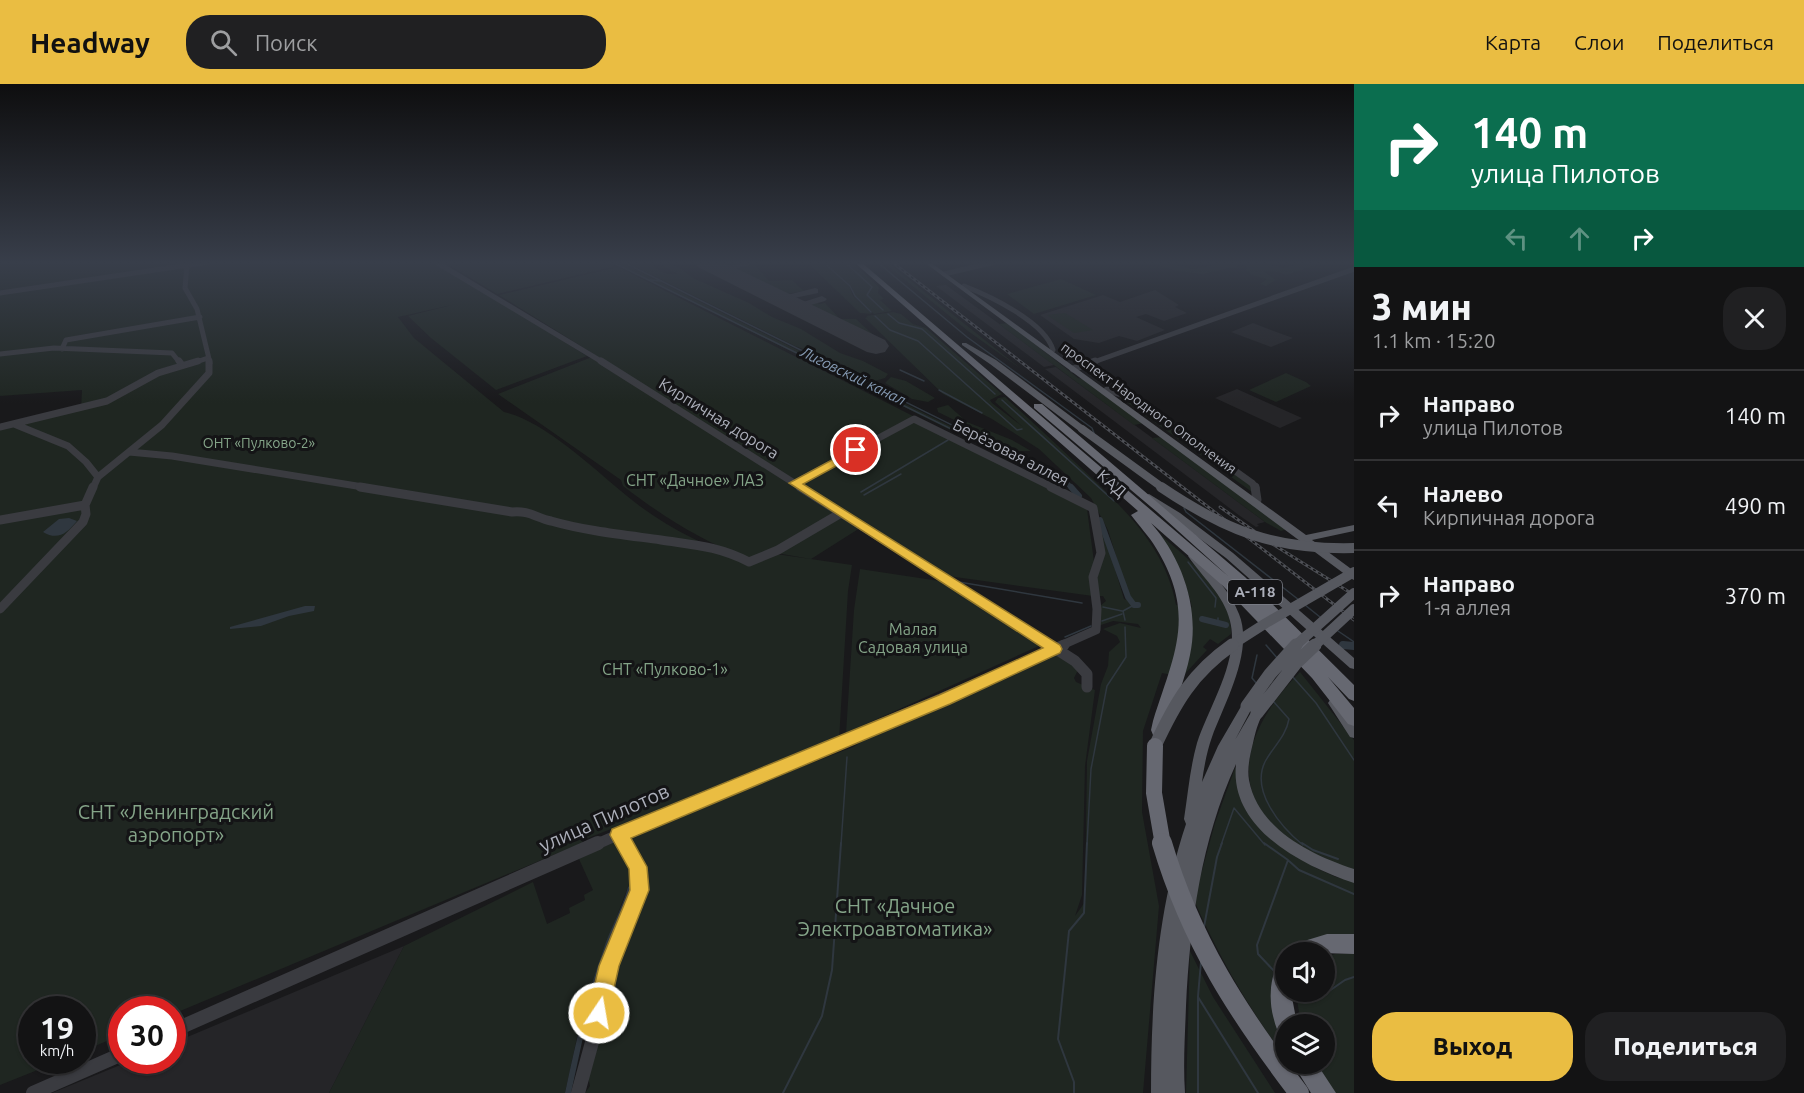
<!DOCTYPE html>
<html lang="ru">
<meta charset="utf-8">
<style>
:root{--surface:#131314;--page:#202022;--text:#f1f3f6;--muted:#9d9ea0;--line:#323234;--accent:#eabd42}
body{margin:0;font-family:Ubuntu,sans-serif;background:var(--page);color:var(--text);height:100vh;display:flex;flex-direction:column;font-size:22px;white-space:nowrap}
*{box-sizing:border-box;margin:0}
p{font-size:20px;color:var(--muted)}
.icon{flex:none;width:33px;height:33px;fill:none;stroke:currentColor;stroke-width:2;stroke-linecap:round;stroke-linejoin:round}
.map{position:relative;flex:1;overflow:hidden}
.drawer{display:flex;flex-direction:column;background:var(--surface);width:450px}
.drawer>*{flex:none}
.hud{background:#0b6e4f;color:#fff;overflow:hidden}
.controls{position:absolute;left:1275px;top:858px;display:grid;gap:12px}
.controls a{display:grid;place-items:center;width:60px;height:60px;border-radius:50%;background:var(--surface);box-shadow:0 2px 4px #0004,0 0 0 2px var(--line);font-size:30px}
.speed{position:absolute;left:18px;top:912px;display:flex;gap:12px;font-size:30px;font-weight:700;text-align:center}
.speed>*{display:grid;place-content:center;width:78px;height:78px;border-radius:50%;background:var(--surface);box-shadow:0 2px 4px #0004,0 0 0 2px var(--line);line-height:1}
.speed small{font-size:15px;font-weight:400}
.speed .limit{border:9px solid #d22;background:#fff;color:#111}
.pin{position:absolute;display:grid;place-items:center;width:51px;height:51px;color:#fff;margin:-26px;border:3px solid #fff;border-radius:50%;box-shadow:0 2px 6px #0007}
.me{position:absolute;width:66px;margin:-33px;rotate:12deg;stroke-linejoin:round;filter:drop-shadow(0 0 4px #0008)}
.turn{display:flex;align-items:center;gap:21px;height:126px;padding:0 18px;font-size:27px}
.turn .icon{width:78px;height:78px;stroke-width:2.5}
.turn b{display:block;font-size:42px;line-height:51px}
.lanes{display:flex;align-items:center;height:57px;padding:0 18px;background:#0003;justify-content:center;gap:30px;direction:ltr}
.lanes .off{opacity:.35}
.round{display:grid;place-items:center;flex:none;width:63px;height:63px;border-radius:24px;background:var(--page)}
.head{display:flex;align-items:center;justify-content:space-between;height:102px;padding:0 18px}
h1{font-size:36px;font-weight:800;line-height:45px}
.button{display:flex;gap:12px;margin-top:auto;padding:12px 18px}
.button a{flex:1;height:69px;border-radius:24px;background:var(--accent);color:#111;font-size:24px;font-weight:800;line-height:69px;text-align:center}
.button a+a{background:var(--page);color:var(--text)}
ul{padding:0;list-style:none}
li{display:flex;align-items:center;gap:18px;height:90px;padding:0 18px;border-top:2px solid var(--line)}
li div{flex:1}
li b{display:block;font-size:22px}
li em{font-style:normal}
header{display:flex;align-items:center;gap:36px;box-sizing:border-box;height:84px;padding:0 30px;background:var(--accent);color:#111}
header strong{font-size:28px}
nav{display:flex;gap:33px;margin-inline-start:auto;font-size:21px}
.search{width:420px;height:54px;background:var(--page);display:flex;align-items:center;gap:15px;box-sizing:border-box;padding:0 21px;border-radius:24px;color:var(--muted);font-size:22px}
main{display:flex;flex:1;min-height:0}
.map>svg:first-child{display:block}
.built{fill:#252528}
.green{fill:#1f2621}
.water{fill:#2f373f}
.lines{fill:none;stroke-linecap:round;stroke-linejoin:round}
.stream-far1{stroke:#2f373f;stroke-width:1.5}
.stream{stroke:#2f373f;stroke-width:2}
.canal-far2{stroke:#2f373f;stroke-width:4.5}
.canal-far1{stroke:#2f373f;stroke-width:6}
.canal{stroke:#2f373f;stroke-width:8}
.taxiway{fill:#333438;fill-rule:evenodd}
.runway{fill:#333438;fill-rule:evenodd}
.minor-far4{stroke:#3a3b40;stroke-width:5}
.minor-far3{stroke:#3a3b40;stroke-width:7}
.minor-far2{stroke:#3a3b40;stroke-width:9}
.minor-far1{stroke:#3a3b40;stroke-width:11}
.minor{stroke:#3a3b40;stroke-width:14}
.major{fill:#56585f;fill-rule:evenodd}
.highway{fill:#666871;fill-rule:evenodd}
.rail-casing{stroke:#4d4f55;stroke-width:3}
.rail{stroke:#141416;stroke-width:1.5;stroke-dasharray:3;stroke-linecap:butt}
.major-bridge-far2{stroke:#56585f;stroke-width:8}
.major-bridge-far1{stroke:#56585f;stroke-width:10}
.major-bridge{stroke:#56585f;stroke-width:13}
.highway-bridge-far1{stroke:#666871;stroke-width:16}
.highway-bridge{stroke:#666871;stroke-width:20}
.route{fill:#eabd42;stroke:#987b2b;stroke-width:1.5}
.labels{text-anchor:middle;stroke-width:6;stroke-linejoin:round;paint-order:stroke}
.far-street-label{font-size:14px;fill:#acafba;stroke:#141416}
.far-park-label{font-size:14px;fill:#84a488;stroke:#141416}
.far-water-label{font-size:15px;font-style:italic;fill:#859ab3;stroke:#141416}
.shield{fill:#141416;stroke:#7e8089;stroke-width:1.5}
.shield-label{font-size:15px;font-weight:bold;fill:#acafba}
.street-label{font-size:16px;fill:#acafba;stroke:#141416}
.park-label{font-size:16px;fill:#84a488;stroke:#141416}
.near-park-label{font-size:20px;fill:#84a488;stroke:#141416}
.near-street-label{font-size:20px;fill:#acafba;stroke:#141416}
</style>
<header>
<strong>Headway</strong>
<div class="search"><svg class="icon" aria-label="search" viewBox="0 0 24 24"><circle cx="10" cy="10" r="6"/><path d="M15 15l6 6"/></svg>Поиск</div>
<nav><a>Карта</a><a>Слои</a><a>Поделиться</a></nav>
</header>
<main>
<div class="map">
<svg width="1354" height="1009" viewBox="0 0 1354 1009">
<rect width="100%" height="100%" fill="#19191b"/>
<path class="built" d="M946 201 998 239 1054 281 1044 283 936 202Z
M1155 206 1179 221 1175 223 1187 229 1164 237 1146 230 1136 233 1165 246 1137 257 1119 252 1099 259 1074 255 1040 231 1103 211 1120 218Z
M1253 239 1271 246 1293 254 1271 263 1231 248Z
M1056 283 1151 353 1265 438 1257 440 1259 442 1256 443 1240 432 1045 285Z
M1237 305 1257 314 1302 334 1280 344 1215 314Z
M404 862 329 1009H52L130 977 172 976 173 959Z"/>
<path class="green" d="M0 178H436L587 272 496 306 431 254 408 232 456 220 398 233 414 254 504 328C542 336 591 382 621 407 658 439 700 460 745 477L769 469 852 481 848 507 839 656 583 756 582 759 173 930 172 926H122L121 951 83 967 82 926H32V976L60 977 0 1001V346L81 326 82 306 0 312Z
M439 178H477L454 182 483 178H606L616 182 497 210 451 182H446Z
M611 178H620L1059 396 1057 398 1011 376Z
M626 178H637L643 181 653 179 655 184 667 190H678L658 179 664 178 680 184 695 195 749 219 772 233 801 245 840 269 863 277 888 290 885 294 875 297 831 275 795 262Z
M807 178H822L849 202 853 212 872 230 860 229Z
M823 178H851L879 203 878 209 884 215 880 216 892 227 874 230 855 212 851 202Z
M883 178H887L1021 285 968 247Z
M1150 178H1162L1194 185 1229 178H1255L1284 184 1308 178H1325L1286 191 1274 187 1264 188 1276 196 1266 202 1260 200 1266 196V195L1252 191 1246 186 1247 182 1241 180 1235 182 1242 185 1229 184 1203 190 1177 187Z
M742 181H755L769 197 792 196 804 207 781 211 731 186Z
M618 183 632 190 913 332 797 397 499 211Z
M1061 195 1096 211 1034 230 1007 210Z
M816 217 819 220 825 219 840 235H856L882 259 804 222V220Z
M893 228 901 230 913 240 926 244 1002 310 990 316 992 319 1023 343 995 318 998 314 1005 313C1029 335 1053 357 1076 379 1119 420 1165 460 1176 521L1192 523 1184 495 1153 444C1182 471 1233 506 1231 550L1218 560 1210 555 1203 563 1207 566 1182 593 1162 589 1143 647 1142 728 1159 822 1143 1009H585L590 1002 587 989 607 935 617 930V924H611L607 918 610 892 636 828 634 769 628 753 689 726 692 728 698 723 853 663 879 647 978 607 1057 568 1078 586 1074 594 1076 598 1095 606 1085 682 1082 811 1075 832 1085 818 1087 677 1101 600 1108 582 1109 568 1120 558 1117 552 1103 545 1120 539 1141 544 1138 540 1113 537 1098 542 1100 522 1106 517 1103 512H1098L1095 493 1099 482 1097 437 1106 455 1124 515 1130 517 1108 446 1091 414 1039 365 992 335 943 310 865 234 868 233 866 232Z
M1065 229 1093 246 1074 249 1047 231Z
M1008 239 1078 294 1083 295 1145 339 1134 341 999 240Z
M592 273 860 444 811 475 765 467 748 475C699 455 665 434 623 402L621 396 498 310Z
M1286 289 1306 298 1311 302 1276 318 1249 306Z
M891 293 906 297 935 314 928 318 912 315 885 299Z
M1114 309 1123 310 1252 401V408Z
M948 321 967 338 1012 356 1031 367H1017L938 328 937 324Z
M915 336 1087 425 1094 478 1093 512 948 492 800 399Z
M1163 353 1287 445 1281 447 1265 438 1152 354Z
M860 485 946 498 1035 554 1041 561 846 649 854 526Z
M1300 588 1354 656V787C1335 779 1313 772 1295 762 1286 757 1279 747 1272 740 1224 691 1259 629 1300 588Z
M1235 684 1238 685 1245 721 1316 784 1336 793 1354 797V855C1338 857 1313 856 1298 861 1270 870 1268 908 1275 933 1279 947 1285 958 1285 973 1249 925 1218 871 1194 816L1215 739Z
M616 757 630 776 635 810 600 904H597L610 858 632 802 628 803 595 890 578 949 565 1009H329L404 862 533 798 547 840 570 829 569 824 585 816 584 811 593 806 579 775Z
M1190 867 1213 913 1275 1009H1186Z
M1335 870H1354V1009H1335L1317 980H1324V940H1301L1297 916 1298 908H1324L1325 873Z"/>
<path class="water" d="M69 434 77 437C67 449 58 457 43 448L59 435Z
M305 522H315L314 527 289 532 261 542 230 545V543Z
M632 800 610 858 585 944 571 1009H565C575 961 586 913 603 867 610 845 622 825 628 803Z"/>
<g class="lines">
<path class="stream-far1" d="M612 178 1073 405
M623 178 1065 397
M823 178 850 202 855 212 871 228
M845 178 872 203 867 211 883 226
M877 178 967 253 1092 344 1094 349
M650 196 660 197
M888 230 899 239 922 245 995 310
M875 232 890 246 918 257 1017 346 1022 345
M900 286 924 297
M939 306 982 329
M1002 316 1114 417
M861 408 948 356
M864 411 901 390
M1184 424 1186 428 1299 516
M1188 478 1216 514 1215 523
M959 498 1082 519
M1305 521 1320 533
M1103 523 1122 527
M1218 534V539
M1125 536 1123 527 1134 521
M1102 537 1122 530
M1338 547 1354 558
M1065 553 1091 542
M1266 561 1278 575
M1257 571 1252 594 1257 600
M1292 592 1316 619 1354 676
M1273 617 1289 635C1286 652 1274 662 1266 676 1249 706 1281 743 1303 761
M666 724 684 716
M841 761 847 673
M1087 761 1091 685 1107 602 1126 573 1125 543
M1221 761 1234 724 1265 761"/>
<path class="stream" d="M1264 759 1288 776 1257 861 1258 870 1276 889
M1302 759 1313 766 1338 775
M1289 777 1299 786 1354 810
M1204 843 1217 773 1222 759
M1300 908 1319 914 1345 896 1354 893
M1198 913 1258 1009
M783 1009 822 932 832 886 841 759
M1074 1009V998L1058 955 1069 847 1084 829 1087 759
M1198 1009V912L1201 878"/>
<path class="canal-far2" d="M1065 397 1072 404"/>
<path class="canal-far1" d="M1071 403 1079 412
M1100 436 1128 513 1134 521H1138
M1202 535 1226 541
M1343 561 1354 562"/>
<path class="canal" d="M1343 561 1354 562"/>
<path class="taxiway" d="M745 178H762L722 188 717 185Z
M815 204 818 205V209L780 217 775 214Z
M822 212 827 215 825 217 796 225 791 222Z"/>
<path class="runway" d="M695 178H723L885 256 889 262 885 268 876 270 867 268 698 183Z"/>
<path class="minor-far4" d="M436 178 604 279
M187 181 185 204 197 225 210 279
M944 190 995 178
M964 202C990 212 1045 238 1053 266
M0 209 209 178
M62 265 66 256 200 233
M0 270 54 264 172 269 180 279
M193 279 208 274
M1091 279 1354 185"/>
<path class="minor-far3" d="M179 277 182 281
M601 277 802 404
M1073 285 1095 277
M1107 306 1132 313 1252 399 1256 404
M14 340 68 362 86 378 98 393
M0 343 107 317 158 289 198 277
M129 368 172 372 369 404
M795 399 914 335 1054 404
M93 404 98 393 162 341 209 289V277"/>
<path class="minor-far2" d="M360 403 512 428C528 426 537 434 551 437 586 447 625 451 661 456 694 461 718 462 749 478L778 466 841 429
M800 403 1052 562
M1051 403 1093 424 1101 469 1093 493 1097 525 1096 546 1060 562
M1255 403 1257 416
M0 436 85 421
M0 525 83 438 86 430 85 421 93 403"/>
<path class="minor-far1" d="M1050 561 1075 577 1087 590V603
M619 751 625 761
M595 761C750 692 909 632 1064 561"/>
<path class="minor" d="M172 947 598 759
M33 1009 122 970
M578 1009 597 940 609 882 639 806 638 783 624 759"/>
<path class="major" d="M924 178H930L1306 451 1354 441V447L1312 456 1354 487V496L1350 494Z
M962 259H966L996 276 1085 343V347H1079L990 280 962 261Z
M1149 410 1180 429 1233 469 1354 574V585L1350 584 1226 474 1146 415 1144 413 1146 411Z
M1193 469 1197 470C1212 489 1230 507 1239 530 1254 567 1225 618 1212 653 1207 667 1204 683 1202 698L1218 662 1243 619 1247 617 1251 619 1253 622 1235 656 1253 625 1257 624 1261 625 1263 629C1257 642 1256 646 1253 659 1250 671 1247 684 1249 696 1258 745 1311 771 1354 785V799C1303 782 1229 745 1236 680 1201 757 1190 839 1186 922 1185 951 1183 980 1185 1009H1151C1151 918 1157 827 1186 740L1184 735C1188 709 1190 684 1197 659 1209 622 1240 576 1230 537 1224 511 1202 493 1188 472Z
M1334 614 1338 616 1354 639V654L1350 653 1328 619 1330 616Z"/>
<path class="highway" d="M854 178H861L1228 492 1157 428 1034 324V320H1042L1245 493 1354 601V617L1349 615 1328 593 1354 624V642L1348 640 1312 594 1223 502 1151 439C1182 474 1200 524 1190 571 1185 596 1174 621 1167 646L1165 651 1159 653 1153 651 1151 646 1153 637C1174 570 1197 531 1156 464 1149 452 1139 442 1131 431L1138 427Z
M1327 850H1354V870L1288 868 1291 861Z
M1286 872V908H1291L1297 940H1286V951L1278 948C1268 922 1268 900 1279 875Z
M1293 980H1317L1336 1009H1311Z"/>
<defs>
<path id="rail" d="M892 178 1354 536
M1220 423 1254 447
M1247 444 1354 511"/>
</defs>
<use href="#rail" class="rail-casing"/>
<use href="#rail" class="rail"/>
<path class="major-bridge-far2" d="M1082 345 1163 404"/>
<path class="major-bridge-far1" d="M1161 403C1226 447 1275 466 1354 464
M1230 562 1266 539 1354 488
M1295 562 1354 509
M1314 562 1354 525"/>
<path class="major-bridge" d="M1247 622 1270 590 1296 561
M1257 629 1296 579 1315 561
M1155 662C1175 619 1192 589 1232 561"/>
<path class="highway-bridge-far1" d="M1155 662 1154 709 1163 761"/>
<path class="highway-bridge" d="M1162 759C1191 857 1238 929 1299 1009"/>
</g>
<linearGradient id="sky" x2="0" y2="1"><stop stop-color="#0e0e0f"/><stop offset="0.56" stop-color="#383e4a"/><stop offset="1" stop-color="#383e4a" stop-opacity="0"/></linearGradient>
<rect width="1354" height="319" fill="url(#sky)"/>
<path class="route" d="M856 363 860 364V369L803 400 1060 561 1062 565 1060 569 950 620 631 754 647 783 649 806 619 882 607 936 599 939 591 936 588 929 599 882 630 806 629 785 610 751 612 745 939 611 1043 564 789 399Z"/>
<g class="labels">
<g class="far-street-label">
<text transform="translate(1149 324) rotate(36)" y="5">проспект Народного Ополчения</text>
</g>
<g class="far-park-label">
<text x="259" y="364">ОНТ «Пулково-2»</text>
</g>
<g class="far-water-label">
<text transform="translate(853 292) rotate(26)" y="5">Лиговский канал</text>
</g>
<rect class="shield" x="1228" y="496" width="54" height="24" rx="4.5"/>
<g class="shield-label">
<text x="1255" y="513">А-118</text>
</g>
<g class="street-label">
<text transform="translate(719 334) rotate(32)" y="6">Кирпичная дорога</text>
<text transform="translate(1011 368) rotate(27)" y="6">Берёзовая аллея</text>
<text transform="translate(1112 399) rotate(41)" y="6">КАД</text>
</g>
<g class="park-label">
<text x="695" y="402">СНТ «Дачное» ЛАЗ</text>
<text x="913" y="551">Малая<tspan x="913" dy="18">Садовая улица</tspan></text>
<text x="665" y="591">СНТ «Пулково-1»</text>
</g>
<g class="near-park-label">
<text x="176" y="735">СНТ «Ленинградский<tspan x="176" dy="23">аэропорт»</tspan></text>
<text x="895" y="829">СНТ «Дачное<tspan x="895" dy="23">Электроавтоматика»</tspan></text>
</g>
<g class="near-street-label">
<text transform="translate(604 734) rotate(-24)" y="7">улица Пилотов</text>
</g>
</g>
</svg>
<div class="controls">
<a><svg class="icon" aria-label="sound" viewBox="0 0 24 24"><path d="M4 9h4l5-4v14l-5-4H4zM17 9q2 3 0 6"/></svg></a>
<a><svg class="icon" aria-label="layers" viewBox="0 0 24 24"><path d="M12 4l9 5-9 5-9-5zM3 14l9 5 9-5"/></svg></a>
</div>
<div class="speed"><div>19<small>km/h</small></div><div class="limit">30</div></div>
<div class="pin" style="left:856px;top:366px;background:#d93025"><svg class="icon" aria-label="arrive" viewBox="0 0 24 24"><path d="M6 21V4h12l-3 4 3 4H6"/></svg></div>
<svg class="me" style="left:599px;top:929px" viewBox="-20 -20 40 40"><circle r="17" fill="#eabd42" stroke="#fff" stroke-width="3"/><path d="M0-11L8 9 0 5-8 9z" fill="#fff"/></svg>
</div>
<section class="drawer">
<div class="hud">
<div class="turn"><svg class="icon" aria-label="right" viewBox="0 0 24 24"><path d="M7 20v-9h11M14 6l5 5-5 5"/></svg><div><b>140 m</b>улица Пилотов</div></div>
<div class="lanes"><svg class="icon off" aria-label="left" viewBox="0 0 24 24"><path d="M17 20v-9H6M10 6l-5 5 5 5"/></svg><svg class="icon off" aria-label="ahead" viewBox="0 0 24 24"><path d="M12 20V5M6 11l6-6 6 6"/></svg><svg class="icon" aria-label="right" viewBox="0 0 24 24"><path d="M7 20v-9h11M14 6l5 5-5 5"/></svg></div>
</div>
<div class="head"><div><h1>3 мин</h1><p>1.1 km · 15:20</p></div><a class="round"><svg class="icon" aria-label="close" viewBox="0 0 24 24"><path d="M6 6l12 12M18 6L6 18"/></svg></a></div>
<ul>
<li><svg class="icon" aria-label="right" viewBox="0 0 24 24"><path d="M7 20v-9h11M14 6l5 5-5 5"/></svg><div><b>Направо</b><p>улица Пилотов</p></div><em>140 m</em></li>
<li><svg class="icon" aria-label="left" viewBox="0 0 24 24"><path d="M17 20v-9H6M10 6l-5 5 5 5"/></svg><div><b>Налево</b><p>Кирпичная дорога</p></div><em>490 m</em></li>
<li><svg class="icon" aria-label="right" viewBox="0 0 24 24"><path d="M7 20v-9h11M14 6l5 5-5 5"/></svg><div><b>Направо</b><p>1-я аллея</p></div><em>370 m</em></li>
</ul>
<div class="button"><a>Выход</a><a>Поделиться</a></div>
</section>
</main>
